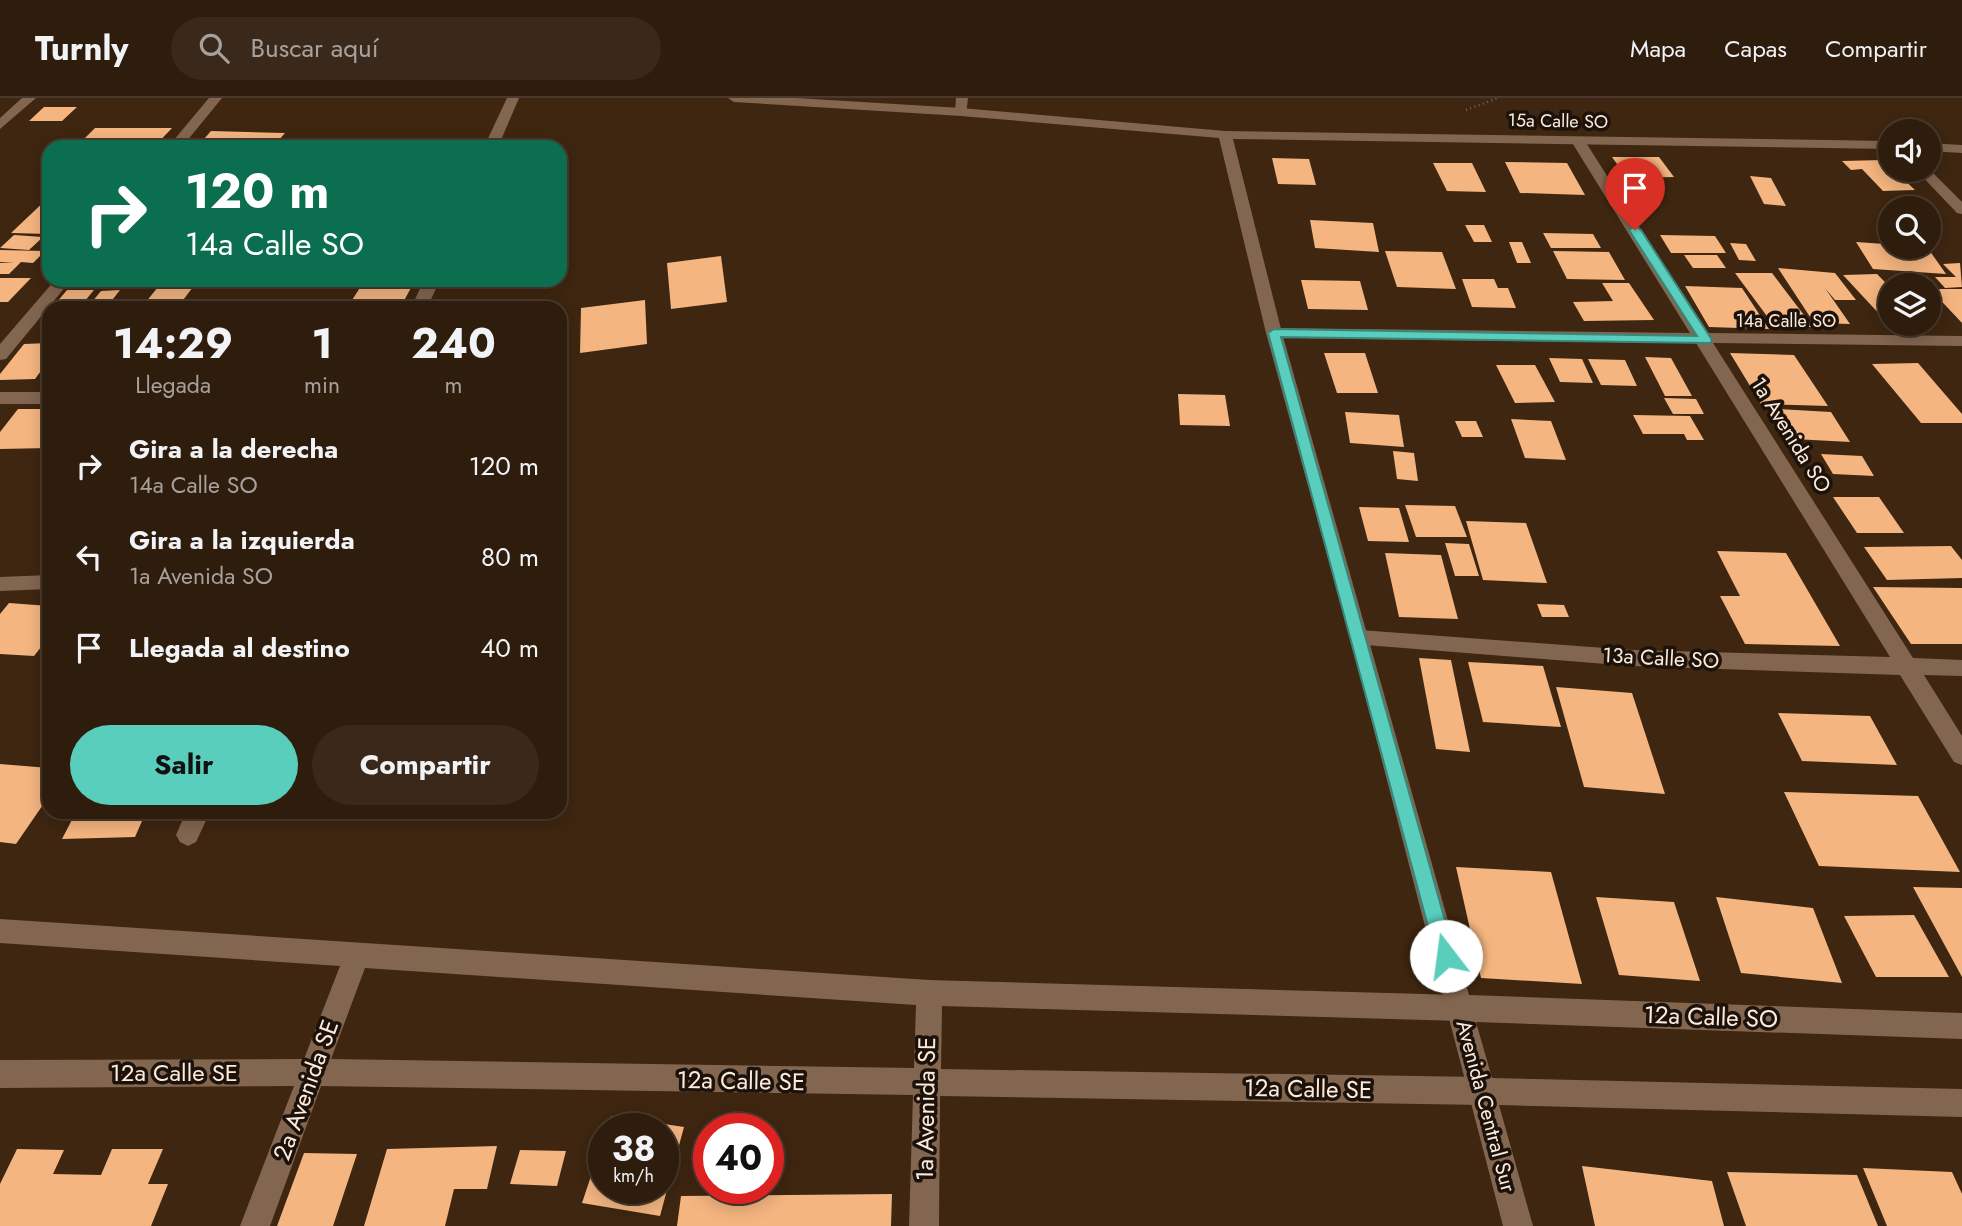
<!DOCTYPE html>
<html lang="es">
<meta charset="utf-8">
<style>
:root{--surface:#2e1c0c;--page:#3a291a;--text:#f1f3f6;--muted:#a7a19d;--line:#493a2d;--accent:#5acebd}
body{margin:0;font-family:Jost,sans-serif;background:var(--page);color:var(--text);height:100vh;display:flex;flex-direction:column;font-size:26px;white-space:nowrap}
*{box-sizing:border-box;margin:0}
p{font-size:23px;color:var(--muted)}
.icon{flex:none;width:38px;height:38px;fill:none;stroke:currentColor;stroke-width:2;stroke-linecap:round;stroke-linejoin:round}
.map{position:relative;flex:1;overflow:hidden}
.details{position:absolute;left:42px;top:203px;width:525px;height:518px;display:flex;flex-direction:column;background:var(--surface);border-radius:21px;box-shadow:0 4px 18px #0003,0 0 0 2px var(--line)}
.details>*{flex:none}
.guide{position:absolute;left:42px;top:42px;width:525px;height:147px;border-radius:21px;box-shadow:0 4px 18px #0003,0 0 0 2px var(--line);background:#0b6e4f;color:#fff;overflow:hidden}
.controls{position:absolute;left:1878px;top:21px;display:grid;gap:14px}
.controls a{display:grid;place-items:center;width:63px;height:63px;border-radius:50%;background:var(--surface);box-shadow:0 4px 18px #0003,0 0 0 2px var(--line);font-size:35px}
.speed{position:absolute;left:588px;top:1015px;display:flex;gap:14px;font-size:35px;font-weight:700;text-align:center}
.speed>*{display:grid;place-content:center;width:91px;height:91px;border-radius:50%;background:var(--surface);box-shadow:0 4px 18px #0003,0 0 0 2px var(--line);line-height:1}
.speed small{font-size:18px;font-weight:400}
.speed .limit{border:10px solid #d22;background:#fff;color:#111}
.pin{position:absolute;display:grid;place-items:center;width:60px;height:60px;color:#fff;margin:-72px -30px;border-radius:50% 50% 50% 0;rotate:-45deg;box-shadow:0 0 7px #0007}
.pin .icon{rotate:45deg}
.me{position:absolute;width:77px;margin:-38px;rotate:345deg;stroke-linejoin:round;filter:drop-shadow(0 0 5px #0008)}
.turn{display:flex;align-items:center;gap:24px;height:147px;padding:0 28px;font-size:32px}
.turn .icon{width:91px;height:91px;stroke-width:2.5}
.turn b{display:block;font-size:49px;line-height:60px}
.eta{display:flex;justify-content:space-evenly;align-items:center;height:119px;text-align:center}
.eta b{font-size:42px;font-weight:700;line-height:49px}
.action{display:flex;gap:14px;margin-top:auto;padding:14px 28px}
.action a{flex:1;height:80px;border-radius:42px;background:var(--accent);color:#111;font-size:28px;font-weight:700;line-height:80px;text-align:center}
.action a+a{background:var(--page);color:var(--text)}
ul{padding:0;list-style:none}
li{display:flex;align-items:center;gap:21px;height:91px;padding:0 28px}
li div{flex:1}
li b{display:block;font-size:26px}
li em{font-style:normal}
header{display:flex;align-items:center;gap:42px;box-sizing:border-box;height:98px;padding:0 35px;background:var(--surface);border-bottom:2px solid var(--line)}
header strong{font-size:33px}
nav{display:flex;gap:38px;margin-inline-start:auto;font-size:24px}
.search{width:490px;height:63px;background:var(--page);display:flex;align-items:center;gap:18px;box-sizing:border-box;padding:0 24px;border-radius:38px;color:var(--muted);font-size:26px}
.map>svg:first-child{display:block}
.building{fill:#f4b580}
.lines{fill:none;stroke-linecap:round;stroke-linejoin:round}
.path{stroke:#7a6451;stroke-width:2.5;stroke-dasharray:1 3.5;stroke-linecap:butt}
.street{fill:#836650;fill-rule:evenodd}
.secondary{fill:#836650;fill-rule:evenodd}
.route{fill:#5acebd;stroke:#3a867b;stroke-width:2}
.labels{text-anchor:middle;stroke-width:7;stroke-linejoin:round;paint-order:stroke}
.far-street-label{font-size:18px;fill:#fbebde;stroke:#1d1209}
.street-label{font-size:21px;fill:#fbebde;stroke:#1d1209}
.near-street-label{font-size:24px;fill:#fbebde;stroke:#1d1209}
</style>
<header>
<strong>Turnly</strong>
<div class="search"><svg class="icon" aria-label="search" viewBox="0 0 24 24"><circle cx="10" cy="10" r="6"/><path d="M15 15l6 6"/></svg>Buscar aquí</div>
<nav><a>Mapa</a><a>Capas</a><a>Compartir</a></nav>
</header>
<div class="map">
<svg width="1962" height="1128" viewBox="0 0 1962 1128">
<rect width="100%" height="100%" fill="#3e2610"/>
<path class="building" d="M44 9H77L62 23H29Z
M95 30H172L154 49H76Z
M211 33 285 35 273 49H197Z
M1612 59H1659L1674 79 1627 80Z
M1272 60 1309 61 1316 87 1278 86Z
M1884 62 1890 72H1894L1915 92 1883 93 1862 71 1851 72 1842 63Z
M1505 64 1567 65 1585 97 1520 95Z
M1433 65H1472L1486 94 1447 93Z
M1750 78 1771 80 1786 108 1764 106Z
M49 99V136L11 135Z
M1310 122 1373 125 1379 154 1315 150Z
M1465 127H1484L1492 144H1474Z
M1543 135 1593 136 1601 150H1551Z
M14 137 43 139 29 152 0 150Z
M1660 137 1715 138 1726 155H1671Z
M1509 144H1522L1531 165H1517Z
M1856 144 1927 149 1946 176 1873 171Z
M1730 145 1746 146 1756 163 1739 162Z
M0 152 45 153 33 165 21 164 9 176H0V165L14 164H0Z
M1385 153 1442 154 1456 191 1397 189Z
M1553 153 1609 154 1625 182 1567 181Z
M1684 157H1717L1726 170H1693Z
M721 158 727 204 671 211 667 165Z
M1960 165 1962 189 1945 190 1935 179H1956L1943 166Z
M1778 170 1835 175 1856 202H1835L1825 190 1850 226 1814 225Z
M1735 175H1772L1813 229H1775Z
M1877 176 1890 189V220H1883L1843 177Z
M1899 178H1927L1934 186 1907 187Z
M0 180H31L8 204H0Z
M1462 181H1494L1498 190H1508L1516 210 1472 209Z
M211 182H234L228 189 205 188Z
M1301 182 1360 183 1368 212 1308 211Z
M1602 185H1629L1654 222 1584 223 1573 204 1613 203Z
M361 188H412L400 210H347Z
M1685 188 1742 190 1769 231 1709 229Z
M158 189H193L177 210H141Z
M1930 191H1962V225Z
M67 192H94L79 210H52Z
M120 192 106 210H87L101 193Z
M645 202 647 246 580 255 581 210Z
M49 245V262L35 281 0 282V276L24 246Z
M1324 255H1365L1378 295H1337Z
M1730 255 1794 257 1828 308 1761 306Z
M1645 259 1671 260 1692 298H1665Z
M1549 260 1582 261 1593 285 1560 284Z
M1588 261 1625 262 1637 288 1601 287Z
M1918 265 1962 316V325H1921L1872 266Z
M1496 267H1535L1555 304 1515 305Z
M1178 296 1225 297 1230 328 1180 327Z
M1664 300 1696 301 1704 316H1673Z
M18 311H49V350L0 351V334Z
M1776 311 1831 314 1850 344 1794 341Z
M1345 314 1399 317 1404 349 1350 345Z
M1633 317 1690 318 1704 342H1687L1684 336H1643Z
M1511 321 1551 323 1566 362 1525 360Z
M1455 323H1476L1483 339H1462Z
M1393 353 1414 355 1418 383 1397 381Z
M1821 356 1862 358 1874 378 1833 376Z
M1833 399H1879L1904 435H1857Z
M1405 407 1455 408 1467 439H1416Z
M1359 409 1399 410 1409 444 1368 443Z
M1466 423 1526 425 1547 485 1483 482Z
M1445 445 1469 446 1479 478H1455Z
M1951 448 1962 462V480L1887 482 1864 449Z
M1717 453 1786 455 1840 548 1745 546 1720 498H1740Z
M1385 455 1441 457 1458 521 1399 519Z
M1873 489 1962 490V546H1911Z
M9 505 49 508V539L34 558 0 556V516Z
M1537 506 1564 507 1569 519H1542Z
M1419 560 1451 562 1470 654 1436 651Z
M1468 564 1543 568 1561 629 1483 624Z
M1556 589 1632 595 1665 696 1584 689Z
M1778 615 1870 618 1897 667 1802 663Z
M0 666 49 670V698L16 746 0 744Z
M1784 694 1918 698 1960 774 1819 768Z
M76 714H146L135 739 62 741Z
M1456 769 1551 774 1582 886 1481 880Z
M1913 789 1962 790V879Z
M1596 799 1674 804 1700 883 1619 877Z
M1716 799 1813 810 1842 885 1741 875Z
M1914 817 1949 879H1876L1844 818Z
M611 1018 684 1029 660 1118 582 1105 603 1042 604 1090H663V1031H607Z
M497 1048 487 1091H454L445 1128H364L387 1051Z
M17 1051 64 1052 53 1076 101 1077 112 1051H163L148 1086H168L151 1128H0V1086Z
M520 1052 566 1053 557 1088 510 1086Z
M304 1055 357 1056 333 1128H277Z
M1582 1068 1712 1083 1724 1128H1595Z
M1863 1070 1952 1074 1962 1096V1128H1887Z
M1727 1074 1857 1077 1878 1128H1746Z
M892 1096 891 1128H677L681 1098Z"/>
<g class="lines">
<path class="path" d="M1466 12 1498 0"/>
<path class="street" d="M22 0H36L0 31V20Z
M507 0H519L498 49H484Z
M956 0H968L966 17 955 14Z
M1578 39 1585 43 1706 235 1962 238V248L1713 245 1913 560 1962 562V578L1924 577 1962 638V667L1954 664 1900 577 1632 568 1353 546 1350 540 1353 534 1360 532 1632 552 1890 559 1696 245 1274 240 1266 235 1274 230 1690 235 1571 43Z
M1928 70 1962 104V116L1957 115 1916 72Z
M424 182H440L427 210H411Z
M0 294H49V306H0Z
M49 477V491L0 493V479Z
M186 714H210L196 744 188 748 180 744 176 737Z
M0 821 929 882 1460 897 1469 901 1473 910 1469 919 1460 923 942 908 941 971 1482 979 1492 983 1496 993 1492 1003 1482 1007 940 998 939 1128H909L913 997 321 988 270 1128H240L294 988 0 990V962L304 961 340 868 0 845ZM365 870 916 907 914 970 331 961Z"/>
<path class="secondary" d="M209 0H222L182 49H168Z
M728 0H796L961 10 1225 33 1890 43V51L1233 41 1282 235 1469 897 1962 915V941L1476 924 1492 980 1962 991V1019L1499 1007 1533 1128H1503L1350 540 1266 235 1219 40 961 18 734 4Z
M1928 45 1962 47V55L1928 53Z
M55 182H71L6 261 0 262V246Z"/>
</g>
<path class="route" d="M1635 128 1641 132 1712 242 1710 245 1281 239 1455 858 1452 864 1446 867 1439 864 1436 858 1268 235 1274 231 1697 238 1629 132Z"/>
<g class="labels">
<g class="far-street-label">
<text transform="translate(1558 23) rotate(1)" y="6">15a Calle SO</text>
<text x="1786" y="229">14a Calle SO</text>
</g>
<g class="street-label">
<text transform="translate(1791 337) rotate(58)" y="7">1a Avenida SO</text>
<text transform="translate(1661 560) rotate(3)" y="7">13a Calle SO</text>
<text transform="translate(1486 1008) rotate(75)" y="7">Avenida Central Sur</text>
</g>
<g class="near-street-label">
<text transform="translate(1711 919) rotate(2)" y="8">12a Calle SO</text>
<text x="174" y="983">12a Calle SE</text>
<text transform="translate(741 983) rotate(1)" y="8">12a Calle SE</text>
<text transform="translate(1308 991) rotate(1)" y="8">12a Calle SE</text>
<text transform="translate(306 992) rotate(-70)" y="8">2a Avenida SE</text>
<text transform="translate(926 1011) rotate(-89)" y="8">1a Avenida SE</text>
</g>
</g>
</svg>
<div class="controls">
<a><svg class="icon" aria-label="sound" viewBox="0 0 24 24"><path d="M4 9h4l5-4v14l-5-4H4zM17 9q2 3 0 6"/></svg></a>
<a><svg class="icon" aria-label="search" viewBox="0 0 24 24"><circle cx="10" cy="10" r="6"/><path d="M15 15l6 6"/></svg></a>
<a><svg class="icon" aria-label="layers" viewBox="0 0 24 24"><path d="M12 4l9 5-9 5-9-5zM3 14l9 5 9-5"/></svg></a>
</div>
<div class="speed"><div>38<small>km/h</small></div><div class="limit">40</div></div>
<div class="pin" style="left:1635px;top:132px;background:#d93025"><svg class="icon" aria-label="arrive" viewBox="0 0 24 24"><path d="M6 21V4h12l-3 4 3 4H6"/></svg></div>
<svg class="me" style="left:1446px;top:858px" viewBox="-20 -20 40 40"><circle r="19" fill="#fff"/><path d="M0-13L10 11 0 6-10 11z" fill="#5acebd"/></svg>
<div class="guide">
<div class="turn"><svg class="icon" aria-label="right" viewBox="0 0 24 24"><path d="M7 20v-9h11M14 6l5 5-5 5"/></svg><div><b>120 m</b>14a Calle SO</div></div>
</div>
<section class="details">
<div class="eta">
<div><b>14:29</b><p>Llegada</p></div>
<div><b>1</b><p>min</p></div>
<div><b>240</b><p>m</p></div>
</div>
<ul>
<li><svg class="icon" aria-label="right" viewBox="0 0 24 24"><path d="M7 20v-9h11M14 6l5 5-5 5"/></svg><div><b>Gira a la derecha</b><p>14a Calle SO</p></div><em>120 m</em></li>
<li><svg class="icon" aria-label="left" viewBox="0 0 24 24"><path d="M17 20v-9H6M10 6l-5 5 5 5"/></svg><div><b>Gira a la izquierda</b><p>1a Avenida SO</p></div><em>80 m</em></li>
<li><svg class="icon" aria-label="arrive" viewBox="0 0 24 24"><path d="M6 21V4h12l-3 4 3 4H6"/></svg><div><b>Llegada al destino</b></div><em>40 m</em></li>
</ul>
<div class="action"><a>Salir</a><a>Compartir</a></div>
</section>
</div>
